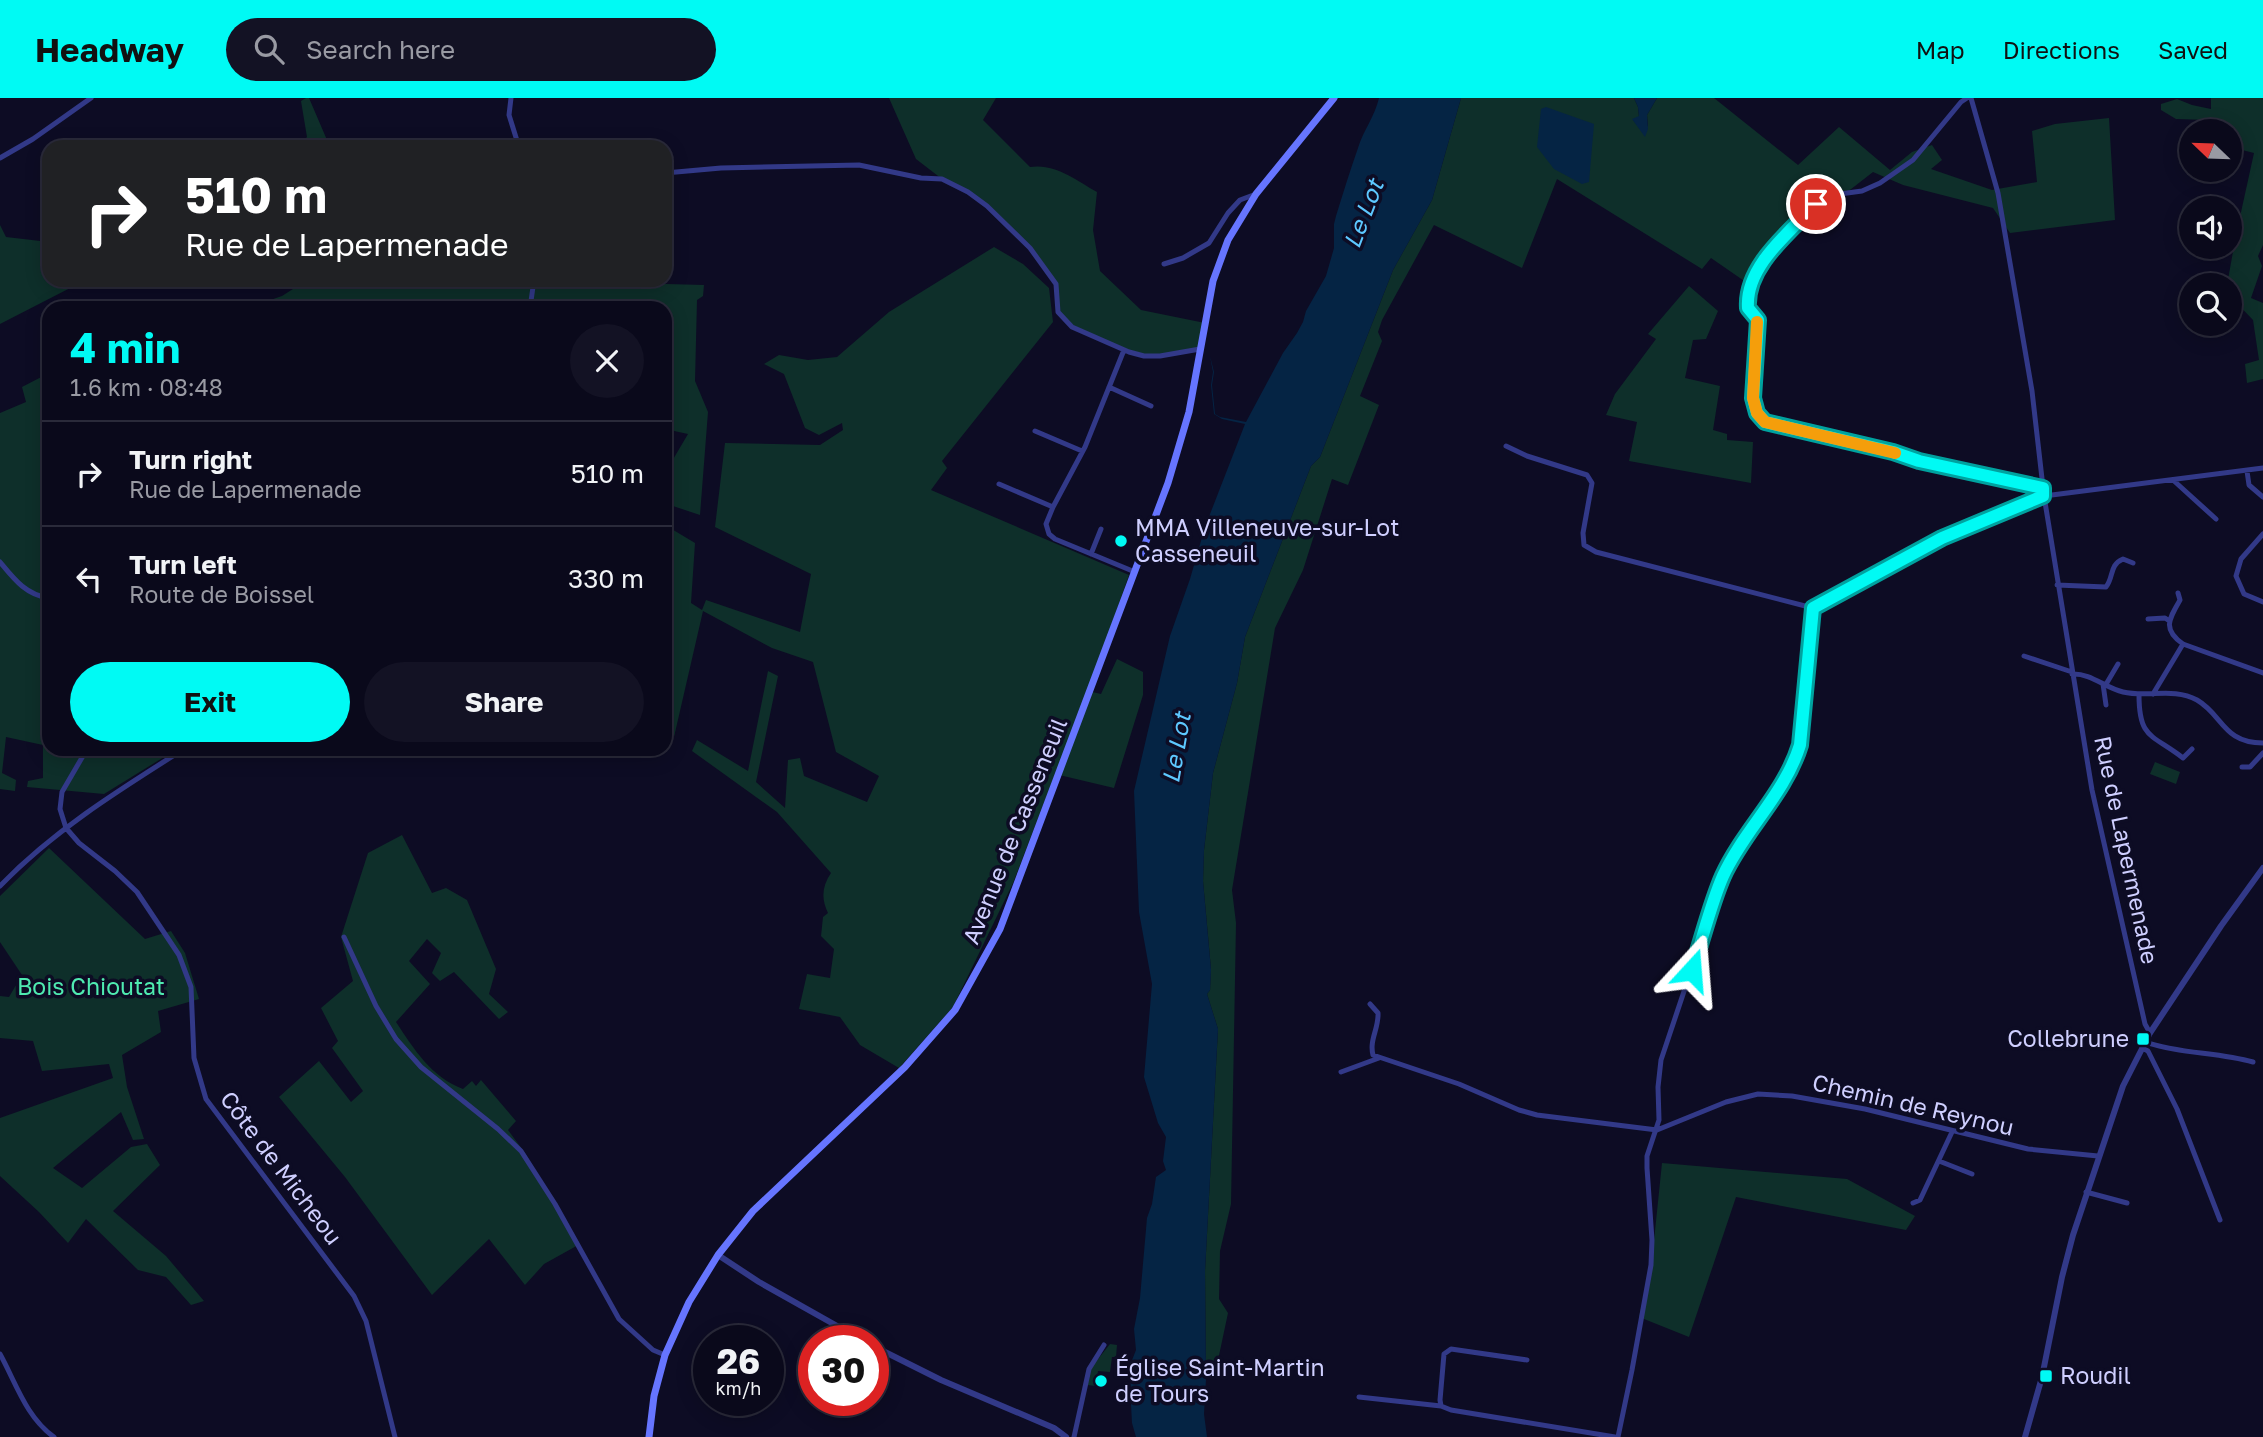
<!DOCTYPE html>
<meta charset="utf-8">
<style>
:root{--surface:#0a091b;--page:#131224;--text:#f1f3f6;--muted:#999aa3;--line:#2a2a3a;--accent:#00faf4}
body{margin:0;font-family:"Golos Text",sans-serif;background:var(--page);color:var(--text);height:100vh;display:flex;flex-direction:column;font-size:26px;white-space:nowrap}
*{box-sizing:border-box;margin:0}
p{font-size:23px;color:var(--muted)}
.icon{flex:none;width:38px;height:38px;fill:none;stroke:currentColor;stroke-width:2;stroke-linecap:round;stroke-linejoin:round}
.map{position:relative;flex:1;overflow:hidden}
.panel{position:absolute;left:42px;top:203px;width:630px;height:455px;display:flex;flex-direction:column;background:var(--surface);border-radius:21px;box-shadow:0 4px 18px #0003,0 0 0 2px var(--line)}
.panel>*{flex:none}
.top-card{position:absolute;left:42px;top:42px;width:630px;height:147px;border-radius:21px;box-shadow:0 4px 18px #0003,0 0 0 2px var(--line);background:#202124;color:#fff;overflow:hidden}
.needle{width:46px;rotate:293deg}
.fabs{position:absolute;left:2179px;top:21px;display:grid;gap:14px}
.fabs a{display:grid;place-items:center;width:63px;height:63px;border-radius:50%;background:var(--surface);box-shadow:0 4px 18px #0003,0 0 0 2px var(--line);font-size:35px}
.speed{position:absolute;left:693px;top:1227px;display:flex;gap:14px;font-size:35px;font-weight:700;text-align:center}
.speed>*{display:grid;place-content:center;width:91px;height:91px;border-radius:50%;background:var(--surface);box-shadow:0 4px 18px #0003,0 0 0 2px var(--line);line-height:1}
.speed small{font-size:18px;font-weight:400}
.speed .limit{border:10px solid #d22;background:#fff;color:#111}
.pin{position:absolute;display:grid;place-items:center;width:60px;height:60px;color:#fff;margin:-30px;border:4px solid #fff;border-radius:50%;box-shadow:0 2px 7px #0007}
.me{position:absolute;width:77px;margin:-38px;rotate:19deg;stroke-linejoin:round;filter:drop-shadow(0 0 5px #0008)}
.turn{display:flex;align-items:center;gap:24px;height:147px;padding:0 28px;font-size:32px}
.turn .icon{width:91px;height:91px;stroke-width:2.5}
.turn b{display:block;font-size:49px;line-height:60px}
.round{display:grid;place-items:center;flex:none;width:74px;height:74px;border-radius:37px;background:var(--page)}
.overview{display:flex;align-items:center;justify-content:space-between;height:119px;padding:0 28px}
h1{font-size:42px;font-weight:700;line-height:52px;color:var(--accent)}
.cta{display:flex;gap:14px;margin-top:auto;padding:14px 28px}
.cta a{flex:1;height:80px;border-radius:42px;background:var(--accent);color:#111;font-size:28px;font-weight:700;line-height:80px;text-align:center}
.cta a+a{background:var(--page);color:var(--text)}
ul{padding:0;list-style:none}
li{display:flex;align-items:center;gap:21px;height:105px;padding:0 28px;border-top:2px solid var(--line)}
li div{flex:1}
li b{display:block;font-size:26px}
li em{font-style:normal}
header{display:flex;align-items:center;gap:42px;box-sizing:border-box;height:98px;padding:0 35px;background:var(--accent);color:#111}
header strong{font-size:33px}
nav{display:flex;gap:38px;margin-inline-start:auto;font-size:24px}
.search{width:490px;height:63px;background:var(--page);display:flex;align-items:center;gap:18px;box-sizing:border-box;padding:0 24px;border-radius:38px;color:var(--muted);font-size:26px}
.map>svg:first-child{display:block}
.green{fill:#0e2f2a}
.water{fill:#052444}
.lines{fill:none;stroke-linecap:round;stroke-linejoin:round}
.minor{stroke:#323988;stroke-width:5}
.tertiary{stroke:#323988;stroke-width:6}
.secondary{stroke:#6675ff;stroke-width:7}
.route-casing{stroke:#00a29f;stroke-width:18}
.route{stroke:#00faf4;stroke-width:12}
.slow{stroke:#f59e0b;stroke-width:12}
.poi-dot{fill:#00faf4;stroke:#0d0c24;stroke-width:2.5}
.labels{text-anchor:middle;stroke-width:7;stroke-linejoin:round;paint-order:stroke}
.poi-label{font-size:23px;fill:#cfcfff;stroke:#0d0c24;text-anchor:start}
.street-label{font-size:23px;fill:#cfcfff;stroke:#0d0c24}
.park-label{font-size:23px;fill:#4febb1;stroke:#0d0c24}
.water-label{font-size:24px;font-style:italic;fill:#5dc8ff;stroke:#0d0c24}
</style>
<header>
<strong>Headway</strong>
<div class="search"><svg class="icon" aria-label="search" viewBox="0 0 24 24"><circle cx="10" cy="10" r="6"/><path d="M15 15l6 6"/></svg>Search here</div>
<nav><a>Map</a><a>Directions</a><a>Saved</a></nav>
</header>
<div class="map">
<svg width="2263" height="1339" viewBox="0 0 2263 1339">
<rect width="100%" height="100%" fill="#0d0c24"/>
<path class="green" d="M306 0H309L330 49H298L307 39 301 3Z
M889 0H996L983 22 1030 69C1055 65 1076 82 1097 94L1093 132 1100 173 1141 212 1205 225 1200 251 1144 258 1072 229 1058 214 1056 186 1030 150 987 108 942 81 916 61Z
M1461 0H1634L1638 9 1639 19 1633 22 1642 33 1648 28 1647 17 1657 0H1714L1798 67 1839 29 1890 72 1912 54 1932 47 1942 62 1931 71 1992 92 2037 84 2032 33 2055 26 2109 20 2115 122 2010 135 1993 110 1903 87 1873 74 1846 95 1818 103 1750 187 1711 160 1702 171 1557 81 1522 170 1434 127 1382 222 1378 234 1382 243 1360 298 1379 307 1348 387 1332 381 1303 472 1275 530 1232 792 1236 825 1231 1106 1220 1153 1219 1201 1228 1215 1214 1281H1206L1205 1173 1218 931 1207 896 1210 892 1211 871 1203 783 1204 752 1213 675 1237 585 1245 539 1311 368 1320 359 1393 172 1432 102Z
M2211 0H2263V147L2258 158 2262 168 2251 200 2263 205V281L2247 285 2245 266 2259 262 2253 222 2230 198V187H2227L2236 137 2254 55 2230 49V33H2222L2209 22 2176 21 2161 12V6L2177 1 2192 7 2211 11Z
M0 127 6 139 49 144V182H79L76 187 0 226Z
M994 149 1023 166 1049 190 1053 224 942 363 947 370 931 392 1129 477 1088 593 1101 596 1117 561 1143 574V597L1114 690 1055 676 1013 785 953 909 899 970 860 947 840 919 799 911 807 876 830 880 834 851 821 838 823 819 828 815C821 801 822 788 831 775L777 714 692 653 697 642 748 673 768 573 778 578 756 684 785 710 788 662 800 660 804 678 867 704 879 678 836 654 813 564 772 550 703 513 674 639 665 614V427L695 445 691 505 702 512 706 502 800 534 811 476 715 429 725 345 820 347 843 332 842 325 819 337 805 330 784 276 764 266 779 257 808 262 837 259 889 214Z
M307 182H628L629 185 704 187 703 198 697 202 695 283 708 314 700 417 673 408 665 421V375L688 336 665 331V210H247L282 198Z
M1689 188 1718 213 1706 241 1693 242 1685 280 1720 288 1713 332 1727 336V342L1753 344 1751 385 1629 363 1637 324 1606 317 1615 296 1656 241 1648 236Z
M49 275V651H177L104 696 27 689 28 683 43 680V647L6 639 2 675 16 682 15 693 0 691V315L26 304 22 289Z
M2155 664 2180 674 2176 686 2150 676Z
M402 737 432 795 446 790 467 802 496 871 489 896 508 914 499 921 454 874 440 883 432 875 441 855 427 841 409 863 430 886 396 924C414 951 431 979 463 991L472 983 476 988 481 982 516 1023 508 1032 525 1055 580 1146 544 1166 525 1187 489 1141 432 1197 345 1079 279 999 319 963 351 1004 363 993 332 950 338 943 321 910 353 883 341 839 368 755Z
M49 750 145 841 171 833 185 855 199 901 158 913 161 934 122 957 127 989 144 1041 133 1042 121 1014 53 1070 82 1090 131 1049 147 1046 160 1067 113 1113 166 1158 204 1203 191 1207 166 1179 138 1172 86 1121 68 1145 39 1114 0 1078V1020L113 980 109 966 42 973 33 943 0 940V898L9 899 22 877 0 844V798Z
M1662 1065 1847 1081 1915 1118 1906 1132 1736 1099 1689 1239 1639 1219 1652 1162Z
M1110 1246 1117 1247 1116 1259H1112L1110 1274 1098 1273 1096 1288 1087 1287 1090 1271Z"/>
<path class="water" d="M1379 0H1461L1432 102 1393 172 1320 359 1311 368 1245 539 1237 585 1213 675 1204 752 1203 783 1211 872 1210 892 1207 896 1218 931 1205 1173 1206 1281 1204 1316 1207 1339H1136L1132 1325 1129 1270 1136 1252 1134 1231 1140 1200 1147 1120 1152 1106 1156 1079 1166 1072 1163 1063 1166 1039 1158 1025 1144 979 1152 886 1139 814 1134 693 1170 538 1190 481 1205 429 1245 326 1222 321 1214 316 1211 287 1213 274 1210 258 1207 255 1210 258 1214 274 1212 287 1215 316 1220 319 1246 324 1283 255 1297 235 1303 224 1306 213 1326 178 1334 150V126L1336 118C1343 95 1350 73 1358 50 1363 33 1375 18 1379 0Z
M1634 0H1657L1647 17 1648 31 1645 39 1632 21 1639 18 1638 9Z
M1546 9 1594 26 1589 84 1582 86 1554 71 1537 49 1541 11Z"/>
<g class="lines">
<path class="minor" d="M511 0 509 17 519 49
M1967 0 1961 4 1913 62 1880 85 1862 93 1840 96 1816 106 1773 151 1758 172 1750 186 1748 210 1758 222 1753 300 1757 315 1765 324 1893 354 1919 363 2043 390
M1971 0 1998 95 2032 293 2044 398 2092 692 2145 926 2150 935
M0 60 33 41 91 0
M665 75 721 70 859 67 921 80 942 81 968 94 987 108 1030 150 1056 186 1058 214 1072 229 1129 254 1144 258H1160L1200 251
M1164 166 1183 160 1209 145 1228 115 1240 102 1256 96
M530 210 534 182
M1124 252 1085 349 1053 409 1046 426 1049 436 1055 441 1135 474
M1109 289 1151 308
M1035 333 1082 353
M1506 348 1527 358 1587 377 1592 385 1583 435 1584 447 1596 454 1813 510
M2247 373 2249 387 2263 399
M2173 382 2216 421
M999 386 1053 409
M2263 436 2241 461 2236 478 2244 496 2263 504
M1091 456 1101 431
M0 464C14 481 26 497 49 500
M2057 487 2106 489C2114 479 2109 467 2123 461L2133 465
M2178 495 2180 502C2169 521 2162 531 2183 546L2263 575
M1813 510 1942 440 2044 398 2263 370
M2148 521 2165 520 2168 522
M2024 558 2072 574
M2072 576C2091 575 2105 590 2123 594 2148 600 2173 589 2197 602 2223 617 2223 645 2263 645
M2103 586 2106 607
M2105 588 2118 566
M2153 596 2183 546
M2139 597C2139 641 2152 636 2183 660L2192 651
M87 651 62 694 60 711 66 730 79 745 115 773 137 794 179 857 191 889 194 960 206 1001 354 1198 366 1223 395 1339
M2242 669H2250L2263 655
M0 788C53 733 119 692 184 651
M344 839 376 908 396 941 421 969 498 1031 521 1053 555 1106 619 1221 653 1252 665 1257
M1370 906 1378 915C1379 930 1369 942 1373 957L1459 986 1519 1012 1537 1017 1657 1032 1726 1004 1758 996 1792 998 1865 1011 2028 1051 2098 1058
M2145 944C2180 956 2218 954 2253 964
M2142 950 2148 953 2177 1011 2220 1122
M1341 974 1379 960
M1939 1063 1972 1076
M2086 1094 2127 1105
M1913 1105 1920 1102 1952 1034
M0 1256C16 1285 26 1319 54 1339
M1527 1262 1451 1251 1444 1256 1440 1302 1441 1308 1451 1312 1615 1339
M1359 1299 1441 1308
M1074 1339 1089 1271 1104 1247
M1618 1339 1632 1272 1651 1167 1652 1142 1647 1070V1058L1659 1022 1658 989 1661 962 1722 780 1741 746 1787 679 1800 647 1813 510"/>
<path class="tertiary" d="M718 1157 759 1184 862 1242
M873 1248 941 1282 1054 1330 1066 1339
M2025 1339 2042 1279 2062 1179 2073 1137 2123 988 2150 935 2221 828 2263 770"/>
<path class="secondary" d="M649 1339 654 1298 665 1257 689 1204 718 1157 753 1113 905 969 955 912 1000 831 1168 385 1189 314 1213 183 1228 142 1256 96 1334 0"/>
</g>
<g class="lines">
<defs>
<path id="route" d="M1692 872C1702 843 1711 805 1723 778 1744 732 1785 696 1800 647L1813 510 1942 440 2043 398V390L1919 363 1893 354 1765 324 1757 315 1753 300 1758 222 1748 210C1745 168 1790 134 1816 106"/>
</defs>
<use href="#route" class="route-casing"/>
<use href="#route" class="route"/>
<path class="slow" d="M1757 224 1753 300 1757 315 1765 324 1895 355"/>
</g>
<g class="poi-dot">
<circle cx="1121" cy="443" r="7"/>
<rect x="2136" y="934" width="14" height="14" rx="3.5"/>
<rect x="2039" y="1271" width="14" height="14" rx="3.5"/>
<circle cx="1101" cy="1283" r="7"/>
</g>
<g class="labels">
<g class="poi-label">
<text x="1135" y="438">MMA Villeneuve-sur-Lot<tspan x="1135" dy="26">Casseneuil</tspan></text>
<text x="2129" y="949" text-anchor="end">Collebrune</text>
<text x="1115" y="1278">Église Saint-Martin<tspan x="1115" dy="26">de Tours</tspan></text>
<text x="2060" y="1286">Roudil</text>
</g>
<g class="street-label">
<text transform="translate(1015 733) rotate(-68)" y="8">Avenue de Casseneuil</text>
<text transform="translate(2126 752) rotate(78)" y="8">Rue de Lapermenade</text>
<text transform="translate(1913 1007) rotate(13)" y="8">Chemin de Reynou</text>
<text transform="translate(281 1070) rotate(53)" y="8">Côte de Micheou</text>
</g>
<g class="park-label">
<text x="91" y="897">Bois Chioutat</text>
</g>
<g class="water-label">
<text transform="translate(1364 116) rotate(-69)" y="8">Le Lot</text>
<text transform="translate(1177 650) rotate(-80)" y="8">Le Lot</text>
</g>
</g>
</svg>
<div class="fabs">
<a><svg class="needle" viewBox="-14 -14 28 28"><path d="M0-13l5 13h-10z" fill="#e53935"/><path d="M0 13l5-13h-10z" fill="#999aa3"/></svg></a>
<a><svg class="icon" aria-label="sound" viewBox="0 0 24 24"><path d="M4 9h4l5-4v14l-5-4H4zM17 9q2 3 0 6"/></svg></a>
<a><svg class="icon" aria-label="search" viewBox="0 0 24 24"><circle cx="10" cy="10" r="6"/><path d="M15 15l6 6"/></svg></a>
</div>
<div class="speed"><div>26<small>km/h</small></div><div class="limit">30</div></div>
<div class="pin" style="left:1816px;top:106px;background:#d93025"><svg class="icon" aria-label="arrive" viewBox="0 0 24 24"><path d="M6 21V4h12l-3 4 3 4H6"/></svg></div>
<svg class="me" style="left:1692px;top:872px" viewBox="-20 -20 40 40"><path d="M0-17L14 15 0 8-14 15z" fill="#00faf4" stroke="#fff" stroke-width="4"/></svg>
<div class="top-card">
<div class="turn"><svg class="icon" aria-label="right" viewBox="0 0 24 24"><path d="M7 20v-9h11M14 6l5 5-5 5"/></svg><div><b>510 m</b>Rue de Lapermenade</div></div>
</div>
<section class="panel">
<div class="overview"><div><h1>4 min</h1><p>1.6 km · 08:48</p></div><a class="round"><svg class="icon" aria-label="close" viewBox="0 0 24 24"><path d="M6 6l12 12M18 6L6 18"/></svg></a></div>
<ul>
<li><svg class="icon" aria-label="right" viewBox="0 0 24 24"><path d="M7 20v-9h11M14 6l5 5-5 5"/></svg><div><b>Turn right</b><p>Rue de Lapermenade</p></div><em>510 m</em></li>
<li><svg class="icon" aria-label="left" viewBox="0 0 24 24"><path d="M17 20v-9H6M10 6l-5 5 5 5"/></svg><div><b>Turn left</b><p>Route de Boissel</p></div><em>330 m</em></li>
</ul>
<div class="cta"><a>Exit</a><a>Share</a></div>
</section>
</div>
